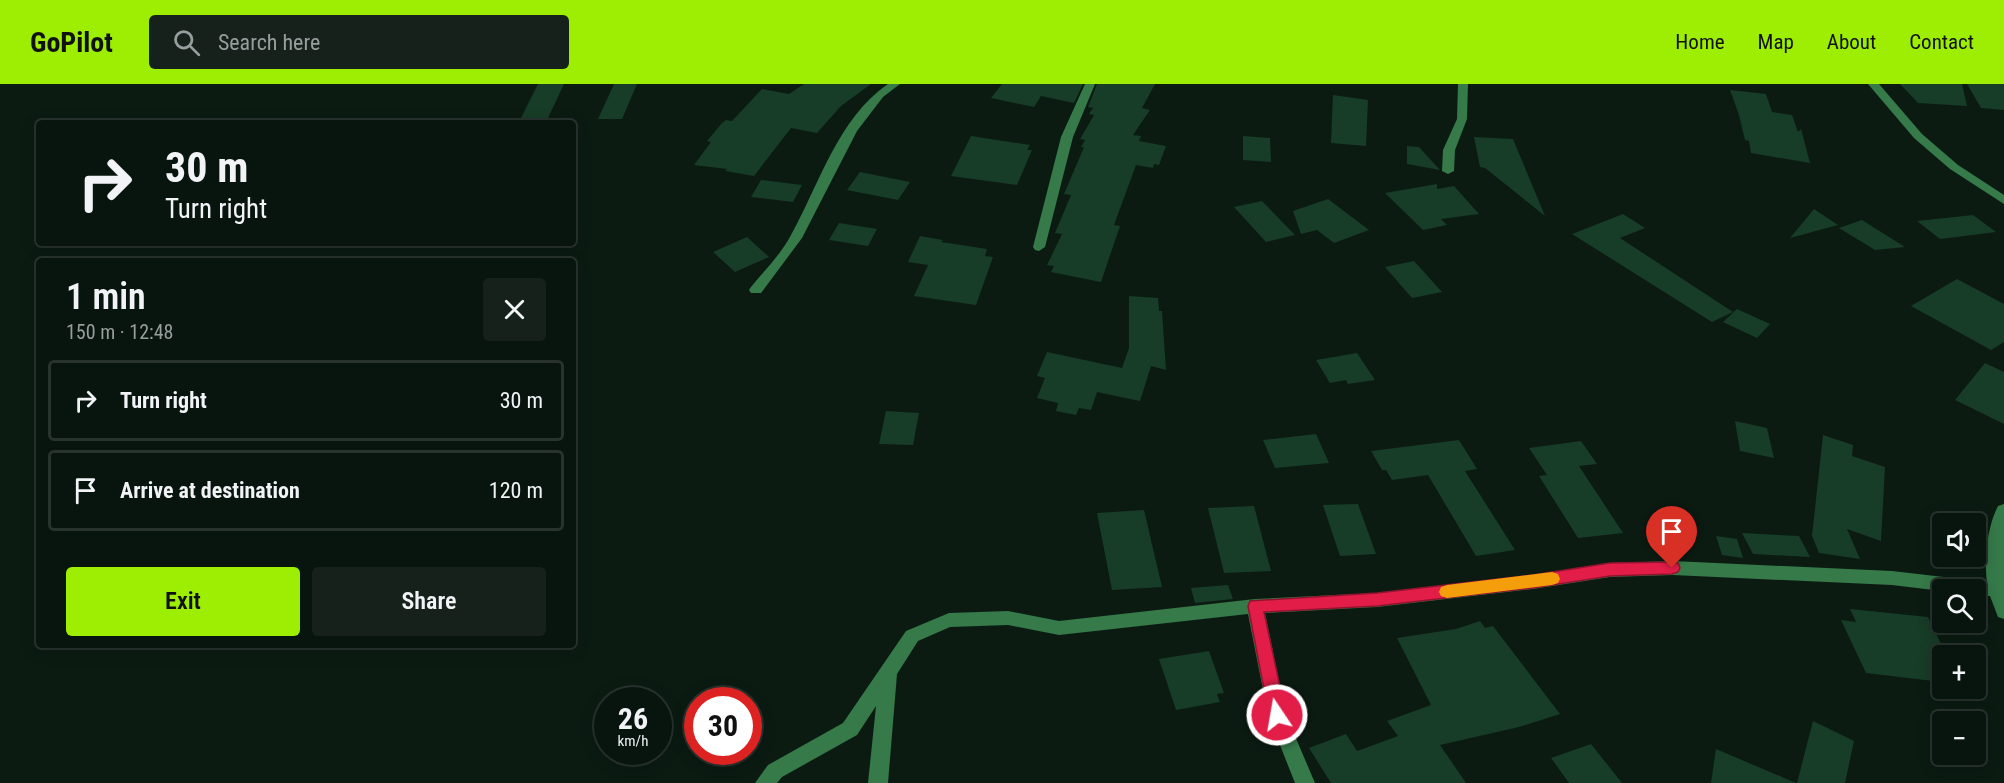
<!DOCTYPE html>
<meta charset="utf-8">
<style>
:root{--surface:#08140e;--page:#16211c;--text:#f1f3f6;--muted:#989e9e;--line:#29332e;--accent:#9dee02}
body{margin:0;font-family:"Roboto Condensed",sans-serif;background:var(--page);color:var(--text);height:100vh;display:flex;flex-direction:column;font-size:22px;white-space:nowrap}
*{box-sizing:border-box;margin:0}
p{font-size:20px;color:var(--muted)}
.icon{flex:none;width:33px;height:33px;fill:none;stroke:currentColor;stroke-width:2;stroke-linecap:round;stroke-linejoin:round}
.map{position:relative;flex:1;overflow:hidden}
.drawer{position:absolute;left:36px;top:174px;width:540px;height:390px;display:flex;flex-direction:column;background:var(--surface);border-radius:6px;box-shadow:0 3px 15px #0003,0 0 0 2px var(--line)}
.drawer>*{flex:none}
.top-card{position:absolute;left:36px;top:36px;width:540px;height:126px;border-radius:6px;box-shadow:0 3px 15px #0003,0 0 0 2px var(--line);background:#08140e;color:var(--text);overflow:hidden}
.buttons{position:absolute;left:1932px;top:429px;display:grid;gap:12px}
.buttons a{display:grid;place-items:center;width:54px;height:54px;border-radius:6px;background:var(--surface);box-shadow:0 3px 15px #0003,0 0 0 2px var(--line);font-size:30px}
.speed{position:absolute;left:594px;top:603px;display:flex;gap:12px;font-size:30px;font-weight:700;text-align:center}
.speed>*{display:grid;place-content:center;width:78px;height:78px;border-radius:50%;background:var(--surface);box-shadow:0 3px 15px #0003,0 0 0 2px var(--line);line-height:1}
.speed small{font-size:15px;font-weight:400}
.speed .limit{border:9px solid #d22;background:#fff;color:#111}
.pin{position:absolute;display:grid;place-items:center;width:51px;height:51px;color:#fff;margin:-62px -26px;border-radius:50% 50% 50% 0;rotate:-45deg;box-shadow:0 0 6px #0007}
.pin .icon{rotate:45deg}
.me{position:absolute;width:66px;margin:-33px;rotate:348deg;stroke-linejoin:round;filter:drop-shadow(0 0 4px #0008)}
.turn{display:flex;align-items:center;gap:21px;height:126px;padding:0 30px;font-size:27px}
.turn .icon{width:78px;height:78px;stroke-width:2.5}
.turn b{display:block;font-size:42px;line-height:51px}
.round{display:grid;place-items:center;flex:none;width:63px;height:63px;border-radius:6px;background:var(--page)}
.head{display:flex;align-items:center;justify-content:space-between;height:102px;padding:0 30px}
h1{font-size:36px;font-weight:600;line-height:45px}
.primary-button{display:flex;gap:12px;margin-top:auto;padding:12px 30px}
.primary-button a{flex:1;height:69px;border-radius:6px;background:var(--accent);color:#111;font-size:24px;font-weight:600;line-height:69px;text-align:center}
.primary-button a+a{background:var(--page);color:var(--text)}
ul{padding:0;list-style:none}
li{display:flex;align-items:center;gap:18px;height:81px;margin:0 12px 9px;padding:0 18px;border:3px solid var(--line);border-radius:6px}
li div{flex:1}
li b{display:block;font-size:22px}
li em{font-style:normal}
header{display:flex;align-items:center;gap:36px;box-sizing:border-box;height:84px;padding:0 30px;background:var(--accent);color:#111}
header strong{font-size:28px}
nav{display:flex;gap:33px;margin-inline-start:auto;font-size:21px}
.search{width:420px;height:54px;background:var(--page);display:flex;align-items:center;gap:15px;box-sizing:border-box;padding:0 21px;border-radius:6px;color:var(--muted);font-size:22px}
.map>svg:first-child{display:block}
.building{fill:#173c27}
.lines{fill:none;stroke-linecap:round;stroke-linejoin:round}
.minor{fill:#367a49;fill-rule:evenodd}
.route{fill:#e11d48;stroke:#92132f;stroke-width:1.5}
.slow{fill:#f59e0b}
</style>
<header>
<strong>GoPilot</strong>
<div class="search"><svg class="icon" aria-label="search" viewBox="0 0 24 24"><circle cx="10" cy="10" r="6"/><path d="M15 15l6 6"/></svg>Search here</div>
<nav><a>Home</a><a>Map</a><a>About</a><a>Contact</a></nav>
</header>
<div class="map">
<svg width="2004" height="699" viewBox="0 0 2004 699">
<rect width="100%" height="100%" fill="#0b1b12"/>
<path class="building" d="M538 0H564L548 34H521Z
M614 0H637L622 35H598Z
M804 0H871L841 22 817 49 791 44 754 92 725 87 727 85 694 81 711 58 707 57 722 39 726 36 732 37 762 5 789 10Z
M1002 0H1083L1074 19 1041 12 1034 23 991 14Z
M1097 0H1155L1142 24 1150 26 1133 51 1141 52 1139 57 1166 62 1159 81 1154 80 1153 84 1136 81 1114 141 1120 142 1101 198 1051 188 1054 182 1047 181 1062 150 1055 149 1071 111 1064 110 1084 63H1081L1085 56 1080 55 1094 31 1089 30 1093 24 1088 23Z
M1900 0H1962L1967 22 1918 19Z
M1967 0H2004V26L1981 24Z
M1730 6 1766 10 1772 28 1792 31 1798 48 1801 45 1810 79 1751 69 1749 57 1745 56 1739 31Z
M1333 11 1368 16 1366 62 1331 59Z
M971 52 1030 61 1027 66H1032L1017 101 951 92Z
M1243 52 1270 54 1271 78 1243 76Z
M1474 53 1513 55 1545 132 1485 84 1480 83Z
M1407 62 1419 63 1440 86 1407 80Z
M860 88 910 98 898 116 847 106Z
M761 96 802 101 793 118 751 113Z
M1437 100V105L1454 102 1479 130 1441 135 1447 141 1423 146 1385 109Z
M1328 115 1369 146 1334 159 1317 146 1301 150 1293 127Z
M1262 117 1295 151 1266 158 1234 123Z
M1814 125 1838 141 1790 154Z
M1623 130 1645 144 1620 154 1733 228 1712 238 1572 150Z
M1973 131 1996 148 1940 155 1917 137Z
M1862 136 1905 163 1875 166 1839 144Z
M839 139 877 145 868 162 829 156Z
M920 152 943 156 941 158 987 165 985 172 993 173 976 221 914 212 928 181 908 178Z
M747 153 769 173 735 188 713 168Z
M1414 177 1442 208 1412 214 1385 183Z
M1957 195 2004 220V258L1991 266 1911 222Z
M1129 212 1158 214 1159 227H1162L1166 286 1151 282 1140 317 1097 308 1091 326 1079 324 1076 331 1056 327 1058 319 1037 314 1045 294 1037 292 1047 268 1122 284 1129 264Z
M1737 225 1770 240 1757 254 1723 238Z
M1357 269 1375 296 1348 300 1346 296 1330 299 1316 276Z
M1985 279 2004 288V340L1955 316Z
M886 327 919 329 913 361 879 360Z
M1735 337 1767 344 1774 374 1740 367Z
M1316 350 1329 379 1275 384 1263 356Z
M1823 351 1853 361 1852 372 1885 383 1881 457 1847 445 1860 475 1819 469 1812 452Z
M1459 356 1477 385 1465 387 1515 466 1476 472 1428 391 1392 396 1386 386H1382L1371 367Z
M1581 357 1597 380 1579 382 1623 449 1578 454 1539 392 1547 391 1529 364Z
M1358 420 1376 470 1340 472 1323 421Z
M1254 422 1271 487 1224 489 1208 424Z
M1144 426 1162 503 1112 506 1097 429Z
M1742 449 1799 452 1810 473 1753 470Z
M1716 452 1737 455 1743 474 1722 471Z
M1228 501 1233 515 1195 519 1191 504Z
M1850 525 1928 533 1942 562V598L1866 589 1841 536 1856 538Z
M1480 537 1485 544 1493 542 1560 630 1519 643 1440 661 1466 699H1331L1309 664 1346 650 1357 667 1398 652 1387 637 1431 621 1397 554 1456 545Z
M1209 567 1224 609 1217 610 1220 618 1176 626 1159 575Z
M1813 637 1854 657 1845 699H1797Z
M1591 660 1622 699H1569L1551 674Z
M1716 665 1796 699H1711Z"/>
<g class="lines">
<path class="minor" d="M888 0H900L883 13 857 47 802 154 761 209H751L749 206 751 203C765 186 781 170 791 151 819 101 838 34 888 0Z
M1085 0H1095L1073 53 1045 163 1039 167 1035 166 1033 163 1061 53Z
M1458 0H1468L1467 35 1455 66 1454 87 1448 90 1442 87 1443 66 1457 35Z
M1868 0H1879L1922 50 1958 81 2004 111V120L1950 85 1914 54Z
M2004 420V535L1998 533 1990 512 1976 511V506L1942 507 1892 501 1673 491 1610 493 1533 505 1377 523 1265 529 1286 631 1315 699H1295L1268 631 1248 530 1059 551 1008 541 950 543 918 557 897 590 888 699H868L876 622 857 651 782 693 777 699H755L768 681 843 639 906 547 949 529 1008 527 1059 537 1255 515 1377 509 1533 491 1610 479 1673 477 1892 487 1987 498C1984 475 1987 443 1998 422Z"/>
</g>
<path class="route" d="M1672 478 1678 479 1680 484 1678 488 1672 490 1610 492 1533 504 1377 522 1264 528 1286 631 1283 637 1277 639 1271 637 1269 631 1248 522 1250 517 1377 509 1533 491 1610 479Z"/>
<path class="slow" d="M1552 488 1558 490 1560 495 1558 499 1552 501 1447 514 1441 512 1439 508 1441 503 1447 501Z"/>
</svg>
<div class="buttons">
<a><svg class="icon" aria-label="sound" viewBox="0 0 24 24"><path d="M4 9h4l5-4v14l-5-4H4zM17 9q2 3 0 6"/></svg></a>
<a><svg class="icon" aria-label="search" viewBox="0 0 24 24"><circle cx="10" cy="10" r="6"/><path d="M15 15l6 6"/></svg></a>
<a>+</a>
<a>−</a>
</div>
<div class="speed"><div>26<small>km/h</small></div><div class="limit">30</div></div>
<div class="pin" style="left:1672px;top:484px;background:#d93025"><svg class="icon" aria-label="arrive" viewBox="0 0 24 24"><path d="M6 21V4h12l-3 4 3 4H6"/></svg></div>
<svg class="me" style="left:1277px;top:631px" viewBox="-20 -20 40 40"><circle r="17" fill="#e11d48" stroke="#fff" stroke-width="3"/><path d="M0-11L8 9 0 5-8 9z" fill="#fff"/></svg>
<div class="top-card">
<div class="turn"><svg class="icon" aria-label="right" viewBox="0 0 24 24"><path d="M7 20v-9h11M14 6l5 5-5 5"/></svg><div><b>30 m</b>Turn right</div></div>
</div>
<section class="drawer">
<div class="head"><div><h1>1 min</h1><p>150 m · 12:48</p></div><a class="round"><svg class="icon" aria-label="close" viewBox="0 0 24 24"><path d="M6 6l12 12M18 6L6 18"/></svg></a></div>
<ul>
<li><svg class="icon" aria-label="right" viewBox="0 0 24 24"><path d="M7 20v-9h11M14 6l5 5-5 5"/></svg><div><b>Turn right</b></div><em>30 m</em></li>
<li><svg class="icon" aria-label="arrive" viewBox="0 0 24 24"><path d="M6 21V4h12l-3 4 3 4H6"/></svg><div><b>Arrive at destination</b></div><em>120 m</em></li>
</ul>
<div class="primary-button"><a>Exit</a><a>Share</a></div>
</section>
</div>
